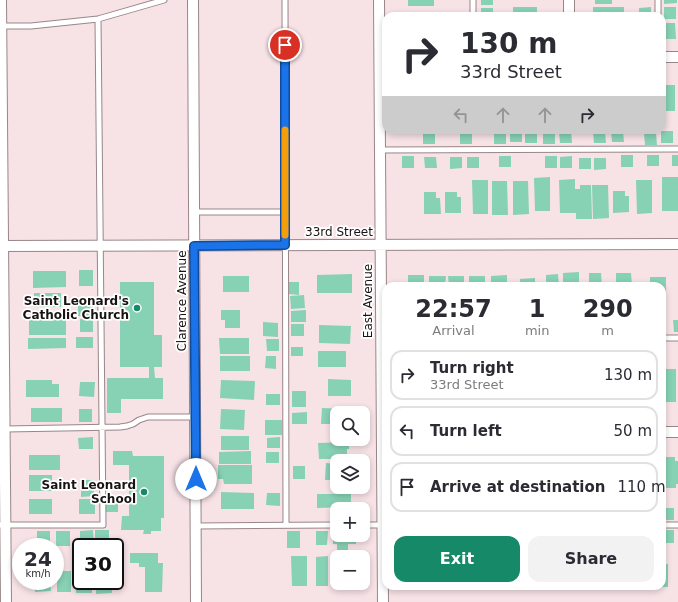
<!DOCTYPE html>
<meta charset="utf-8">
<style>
:root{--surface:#fff;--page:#f2f2f3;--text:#2b2b33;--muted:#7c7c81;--line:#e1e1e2;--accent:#168969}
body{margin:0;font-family:"DejaVu Sans",sans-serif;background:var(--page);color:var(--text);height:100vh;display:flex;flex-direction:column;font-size:15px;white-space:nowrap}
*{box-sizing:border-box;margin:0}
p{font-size:13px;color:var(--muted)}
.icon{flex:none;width:22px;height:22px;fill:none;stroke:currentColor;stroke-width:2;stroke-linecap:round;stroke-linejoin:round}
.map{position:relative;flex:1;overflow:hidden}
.side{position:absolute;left:382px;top:282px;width:284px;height:308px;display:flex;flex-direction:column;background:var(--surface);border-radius:12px;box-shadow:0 2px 6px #0003}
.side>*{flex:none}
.guide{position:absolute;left:382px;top:12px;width:284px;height:122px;border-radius:12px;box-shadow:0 2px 6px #0003;background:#fff;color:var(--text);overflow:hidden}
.fabs{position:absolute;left:330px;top:406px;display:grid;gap:8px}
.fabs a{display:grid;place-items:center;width:40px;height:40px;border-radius:8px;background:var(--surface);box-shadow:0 2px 6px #0003;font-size:20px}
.speed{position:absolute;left:12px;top:538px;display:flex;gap:8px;font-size:20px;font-weight:700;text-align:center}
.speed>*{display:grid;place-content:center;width:52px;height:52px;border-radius:50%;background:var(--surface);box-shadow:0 2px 6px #0003;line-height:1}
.speed small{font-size:10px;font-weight:400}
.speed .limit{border:2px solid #111;border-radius:6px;background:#fff;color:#111}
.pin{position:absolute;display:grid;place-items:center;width:34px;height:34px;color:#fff;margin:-17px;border:2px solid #fff;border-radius:50%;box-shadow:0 1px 4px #0007}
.me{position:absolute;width:44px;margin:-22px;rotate:0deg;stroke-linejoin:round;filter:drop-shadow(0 0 3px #0008)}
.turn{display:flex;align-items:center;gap:14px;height:84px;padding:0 12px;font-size:18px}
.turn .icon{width:52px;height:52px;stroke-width:2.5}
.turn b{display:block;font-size:28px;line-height:34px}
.lanes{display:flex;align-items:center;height:38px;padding:0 12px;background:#0003;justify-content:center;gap:20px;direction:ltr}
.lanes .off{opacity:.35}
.eta{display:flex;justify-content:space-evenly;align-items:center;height:68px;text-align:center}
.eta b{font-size:24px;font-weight:700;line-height:28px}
.cta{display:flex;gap:8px;margin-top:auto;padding:8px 12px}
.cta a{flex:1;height:46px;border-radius:12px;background:var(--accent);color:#fff;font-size:16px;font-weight:700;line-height:46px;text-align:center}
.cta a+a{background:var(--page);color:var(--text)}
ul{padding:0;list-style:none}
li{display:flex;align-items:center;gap:12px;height:50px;margin:0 8px 6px;padding:0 4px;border:2px solid var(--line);border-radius:12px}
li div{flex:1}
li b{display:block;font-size:15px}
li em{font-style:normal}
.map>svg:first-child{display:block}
.building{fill:#87d1b5}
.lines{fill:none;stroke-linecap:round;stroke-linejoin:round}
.service-casing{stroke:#998689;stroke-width:7}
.minor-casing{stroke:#998689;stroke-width:12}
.service{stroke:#fff;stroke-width:5}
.minor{stroke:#fff;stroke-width:10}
.route-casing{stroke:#114b97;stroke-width:10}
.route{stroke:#1a73e8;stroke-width:7}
.slow{stroke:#f59e0b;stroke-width:7}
.poi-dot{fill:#168969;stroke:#fff;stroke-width:1.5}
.labels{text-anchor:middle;stroke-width:3.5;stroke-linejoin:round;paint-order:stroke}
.street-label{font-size:12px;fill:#181213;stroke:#fff}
.poi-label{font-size:12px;font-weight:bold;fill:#181213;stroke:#fff;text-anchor:end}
</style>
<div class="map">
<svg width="678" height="602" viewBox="0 0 678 602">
<rect width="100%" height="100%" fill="#f7e2e6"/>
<path class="building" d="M408 0H434V6H408Z
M481 0H493V5H481Z
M595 0H612V4H595Z
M664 0H677V3L664 4Z
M513 7H537V16H513Z
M593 7H624V16H593Z
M651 7V16H639V8Z
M664 7H676V19H664Z
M481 8H493V16H481Z
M663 23H675L676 39H664Z
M662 85H675V111H662Z
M510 131H522V142H510Z
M559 131H571L572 143H560Z
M611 131H623L624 142H612Z
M661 131H673V143H661Z
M423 132H435V144H423Z
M460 132H472V144H460Z
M494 132H506V144H494Z
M525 132H537V143H525Z
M543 132H555V144H543Z
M593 132H605L606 143H594Z
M644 133H656L657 145H645Z
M621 155H633V167H621Z
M647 155H659V166H647Z
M672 155H678V166H672Z
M402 156H414V168H402Z
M499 156H511V167H499Z
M545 156H557V168H545Z
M572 156V168H560V157Z
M424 157H436L437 168H425Z
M450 157H462V168L450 169Z
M467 157H479V168H467Z
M579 158H591V169H579Z
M594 158H606V169L594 170Z
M550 177V211H535L534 178Z
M662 177H678V211H662Z
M575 179V189H580V185H591L592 219H576V213H560L559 180Z
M472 180H488V214H473Z
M636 180H652V213L637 214Z
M492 181H507L508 215H492Z
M513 181H528L529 214 513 215Z
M592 185H608L609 218 593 219Z
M613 191H625V196H629V212L613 213Z
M424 192H436V198H440L441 214H424Z
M445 192H457V197H461V213H445Z
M79 270H93V286H79Z
M33 271H66V287L33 288Z
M579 272V286H563V273Z
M589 273H601L602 286H589Z
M616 273H631L632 286H616Z
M352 274V293H317V275Z
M558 274 559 286H546V275Z
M408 275H424V286H408Z
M507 275V286H491V276Z
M223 276H249V292H223Z
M429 276H446L445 286H429Z
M448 276H464V286H449Z
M469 276H485V286H469Z
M650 277H666V310H662V286H650Z
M535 278V286H520V279Z
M120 282H154V335H162V367H154L155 378H163V399H121V413H107V378H149V367H120Z
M289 282H299V295L289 294Z
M34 293H61V307H34Z
M304 295 305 308 291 309 290 296Z
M78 301 93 302 92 317 78 316Z
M221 310H240V328H225V320H221Z
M306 310V322H291V311Z
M29 319H66V335H29Z
M80 319H93V332H80Z
M673 320H678V332H674Z
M263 322 278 323V337L263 336Z
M291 324H304V336H291Z
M319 325 351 326 350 344 319 343Z
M76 337H93V348H76Z
M28 338H66V348L28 349Z
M219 338H249V354H220Z
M266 339H279V351H267Z
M291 347H303V356H291Z
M318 351H346V367H318Z
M220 356H250V371H220Z
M266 356H276V369L265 368Z
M662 369H676V402H662Z
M328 379 351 380V396H328Z
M26 380H52V384H59V397H26Z
M221 380 255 381 254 400 220 398Z
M80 382H95L94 397 79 396Z
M292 391H306V407H292Z
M266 394H280V405H266Z
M31 408H62V422H31Z
M322 408 346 409V413H337V424H321Z
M79 409H92V422H79Z
M221 409 245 410 244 430 220 429Z
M307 412V424H292V413Z
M265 420H282V435H265Z
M221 436H249V450H221Z
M93 437V449H79L78 438Z
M280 437V448H267V438Z
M349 442V449H347V459H319L318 443Z
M113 451H132L133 456H164V518H161V531H151V534H143L144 530H121L122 516H129V465H113Z
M251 451V464H219V452Z
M266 452H279V463H266Z
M29 455H60V470H29Z
M663 457H675V461H678V484H676V488H663V485H662V461H663Z
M326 463 337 464V480H325Z
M218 465H252V484H224L223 479H218Z
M293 466H305V479H293Z
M29 475H52V491H29Z
M81 480H94V496L81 497Z
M221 492 254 493V509H221Z
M267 493H280V506L266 505Z
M317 494H351V507L317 508Z
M105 496H118V512H105Z
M29 499H52V514H29Z
M79 499H95V514H79Z
M662 508H674V520H662Z
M333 529H337V535H356V544H348V550H337V544H333Z
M93 530 94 544 80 545V531Z
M95 530H109V547H95Z
M662 530H674V543H662Z
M37 531H50V544L37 543Z
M56 531H70V546H56Z
M287 531H300V548H287Z
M316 531H328L327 545H316Z
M130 553H158V563H163L162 592H145V567H139V563H130Z
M291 556H307V586H292Z
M328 556V586H316V557Z
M335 559H337V583H353V587L334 586Z
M76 562H81V581H92V593H76Z
M662 564H668V587H662Z
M57 571H71V592H57Z
M34 581H50L51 591 35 592Z
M96 581H112V593L96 594Z
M448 586H461V590L448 589Z
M565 586H580V590H565Z"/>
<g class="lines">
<defs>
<path id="service" d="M285 0 286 525
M658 0V16
M473 16V0
M2 26H31L98 19 164 0
M380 150 678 149
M194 212H285
M662 338H678
M5 429 120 427 127 426 133 424 139 420 148 417H195
M0 525H103L98 19
M363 525H384
M662 525H678
M196 526 337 525"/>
<path id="minor" d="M1 0 6 602
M193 0 196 602
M379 0 383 602
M569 0V16
M662 57H678
M0 246 678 244
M662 432H678"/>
</defs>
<use href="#service" class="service-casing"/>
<use href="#minor" class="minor-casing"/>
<use href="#service" class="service"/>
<use href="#minor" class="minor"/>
</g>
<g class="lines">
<defs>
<path id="route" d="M196 479 194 246 285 245V45"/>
</defs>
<use href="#route" class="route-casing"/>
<use href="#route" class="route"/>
<path class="slow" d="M285 130V235"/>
</g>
<g class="poi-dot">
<circle cx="137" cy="308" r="4"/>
<circle cx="144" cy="492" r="4"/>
</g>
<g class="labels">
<g class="street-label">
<text x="339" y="236">33rd Street</text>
<text transform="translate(182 301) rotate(-90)" y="4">Clarence Avenue</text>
<text transform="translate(368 301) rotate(-90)" y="4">East Avenue</text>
</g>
<g class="poi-label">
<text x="129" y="305">Saint Leonard's<tspan x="129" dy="14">Catholic Church</tspan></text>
<text x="136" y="489">Saint Leonard<tspan x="136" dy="14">School</tspan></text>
</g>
</g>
</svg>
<div class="fabs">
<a><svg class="icon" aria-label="search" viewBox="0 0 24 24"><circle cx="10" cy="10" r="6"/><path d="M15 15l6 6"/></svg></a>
<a><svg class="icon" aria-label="layers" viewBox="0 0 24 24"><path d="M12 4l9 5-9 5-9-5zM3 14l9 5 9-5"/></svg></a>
<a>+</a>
<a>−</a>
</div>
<div class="speed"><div>24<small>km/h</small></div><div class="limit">30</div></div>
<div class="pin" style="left:285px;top:45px;background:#d93025"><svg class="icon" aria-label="arrive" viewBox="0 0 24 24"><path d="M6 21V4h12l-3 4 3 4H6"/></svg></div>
<svg class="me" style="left:196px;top:479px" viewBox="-20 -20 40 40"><circle r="19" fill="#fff"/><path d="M0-13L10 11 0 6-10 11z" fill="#1a73e8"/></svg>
<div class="guide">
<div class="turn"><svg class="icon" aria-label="right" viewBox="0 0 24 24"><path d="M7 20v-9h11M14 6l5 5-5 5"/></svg><div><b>130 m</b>33rd Street</div></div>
<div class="lanes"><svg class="icon off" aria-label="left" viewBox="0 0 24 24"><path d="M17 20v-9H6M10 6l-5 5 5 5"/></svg><svg class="icon off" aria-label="ahead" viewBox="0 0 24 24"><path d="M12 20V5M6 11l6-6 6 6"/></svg><svg class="icon off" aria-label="ahead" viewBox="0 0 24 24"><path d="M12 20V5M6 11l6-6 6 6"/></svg><svg class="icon" aria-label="right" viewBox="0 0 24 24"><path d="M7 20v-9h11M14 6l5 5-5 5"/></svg></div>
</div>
<section class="side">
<div class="eta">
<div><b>22:57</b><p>Arrival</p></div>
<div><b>1</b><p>min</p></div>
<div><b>290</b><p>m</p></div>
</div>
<ul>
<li><svg class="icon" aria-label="right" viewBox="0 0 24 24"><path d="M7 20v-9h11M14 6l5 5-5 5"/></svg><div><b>Turn right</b><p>33rd Street</p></div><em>130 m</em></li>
<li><svg class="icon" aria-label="left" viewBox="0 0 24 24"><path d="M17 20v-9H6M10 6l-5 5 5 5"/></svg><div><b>Turn left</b></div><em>50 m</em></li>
<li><svg class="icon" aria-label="arrive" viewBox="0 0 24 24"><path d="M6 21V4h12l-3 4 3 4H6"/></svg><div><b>Arrive at destination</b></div><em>110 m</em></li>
</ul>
<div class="cta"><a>Exit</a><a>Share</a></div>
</section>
</div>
